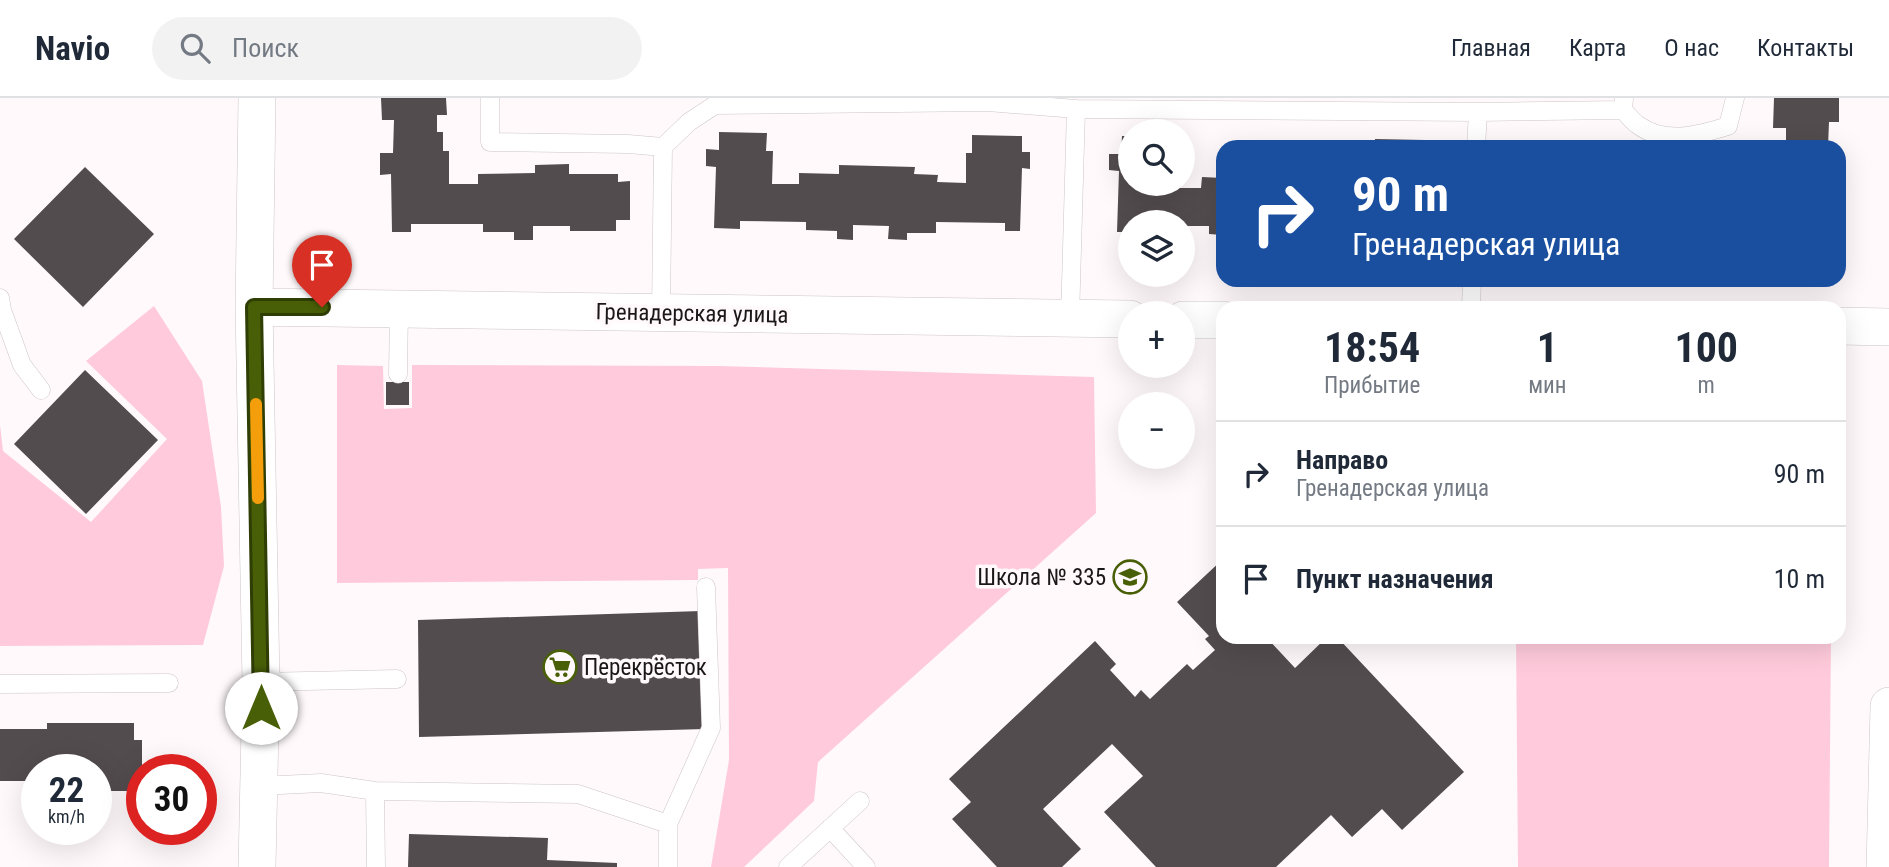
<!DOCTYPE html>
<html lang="ru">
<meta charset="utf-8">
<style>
:root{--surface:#fff;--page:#f2f2f3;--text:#1f2937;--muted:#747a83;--line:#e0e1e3}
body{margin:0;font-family:"Roboto Condensed",sans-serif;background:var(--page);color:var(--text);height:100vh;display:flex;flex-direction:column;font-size:26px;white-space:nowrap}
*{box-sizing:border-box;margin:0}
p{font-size:23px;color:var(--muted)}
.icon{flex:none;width:38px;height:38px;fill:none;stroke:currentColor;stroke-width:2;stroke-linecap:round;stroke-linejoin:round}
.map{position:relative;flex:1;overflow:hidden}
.details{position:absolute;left:1216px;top:203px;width:630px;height:343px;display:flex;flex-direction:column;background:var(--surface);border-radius:21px;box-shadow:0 7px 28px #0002}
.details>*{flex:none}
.hud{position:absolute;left:1216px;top:42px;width:630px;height:147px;border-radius:21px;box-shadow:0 7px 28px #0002;background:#1a4fa0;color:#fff;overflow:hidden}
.buttons{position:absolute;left:1118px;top:21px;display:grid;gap:14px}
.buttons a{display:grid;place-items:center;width:77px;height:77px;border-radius:50%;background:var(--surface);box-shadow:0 7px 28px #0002;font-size:35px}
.speed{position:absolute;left:21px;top:656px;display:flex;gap:14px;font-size:35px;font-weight:700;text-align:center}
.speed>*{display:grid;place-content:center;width:91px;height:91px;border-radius:50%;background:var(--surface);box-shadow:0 7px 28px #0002;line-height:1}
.speed small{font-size:18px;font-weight:400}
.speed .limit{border:10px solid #d22;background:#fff;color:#111}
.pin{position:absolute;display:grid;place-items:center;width:60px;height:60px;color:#fff;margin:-72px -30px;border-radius:50% 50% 50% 0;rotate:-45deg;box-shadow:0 0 7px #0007}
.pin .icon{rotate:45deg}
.me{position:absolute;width:77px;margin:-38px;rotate:0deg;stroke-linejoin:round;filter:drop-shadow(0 0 5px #0008)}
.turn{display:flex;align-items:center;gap:24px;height:147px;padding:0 21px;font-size:32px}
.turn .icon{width:91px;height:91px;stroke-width:2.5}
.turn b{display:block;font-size:49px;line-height:60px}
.eta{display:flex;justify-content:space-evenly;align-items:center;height:119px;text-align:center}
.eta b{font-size:42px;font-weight:700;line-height:49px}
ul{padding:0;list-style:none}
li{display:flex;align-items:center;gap:21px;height:105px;padding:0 21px;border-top:2px solid var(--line)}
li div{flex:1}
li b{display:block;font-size:26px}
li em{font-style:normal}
header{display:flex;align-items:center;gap:42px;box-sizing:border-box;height:98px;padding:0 35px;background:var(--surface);border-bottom:2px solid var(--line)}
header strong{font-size:33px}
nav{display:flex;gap:38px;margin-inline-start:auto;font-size:24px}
.search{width:490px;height:63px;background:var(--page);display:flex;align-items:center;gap:18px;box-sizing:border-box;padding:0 24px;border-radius:38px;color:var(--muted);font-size:26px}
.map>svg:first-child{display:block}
.green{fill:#ffcbdc}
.building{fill:#534c4e}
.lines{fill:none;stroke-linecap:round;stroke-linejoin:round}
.lane-casing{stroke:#cdc5c7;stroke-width:19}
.street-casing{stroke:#cdc5c7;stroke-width:38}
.lane{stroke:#fff;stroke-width:18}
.street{stroke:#fff;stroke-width:37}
.route-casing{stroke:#2f3e05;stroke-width:18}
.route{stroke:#495f07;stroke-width:12}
.slow{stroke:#f59e0b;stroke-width:12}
.labels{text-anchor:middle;stroke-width:7;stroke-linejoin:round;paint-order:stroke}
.street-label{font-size:23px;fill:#1a1718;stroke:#fff9fb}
.poi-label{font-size:23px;fill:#1a1718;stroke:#fff9fb;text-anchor:end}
</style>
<header>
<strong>Navio</strong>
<div class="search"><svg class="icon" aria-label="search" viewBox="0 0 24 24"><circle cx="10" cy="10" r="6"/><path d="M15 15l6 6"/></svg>Поиск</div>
<nav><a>Главная</a><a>Карта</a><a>О нас</a><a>Контакты</a></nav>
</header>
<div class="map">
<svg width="1889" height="769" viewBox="0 0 1889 769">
<rect width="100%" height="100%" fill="#fff9fb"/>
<path class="green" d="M154 208 202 283 221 409 224 468 203 547 0 548V327L3 353 91 424 167 341 86 263Z
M337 267 383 268 384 311 412 310V267L718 268 1094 279 1096 415 818 664 814 703 744 769H711L729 662 728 470 698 471V482L337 485Z
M1516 539H1831L1829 769H1518Z"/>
<path class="building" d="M381 0H446L447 17H437V34H443V53H449V86H478V76L535 75V67L569 66V76H618V84L630 83V122H616V133H570V128H533V142H514V134H483V126H411V134H392L391 76 380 77V55H393L394 22H382Z
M1774 0H1839V24H1829L1828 49H1782V46H1786V30H1773Z
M719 34 767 35 766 53H773L772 86H799V75L839 76V67L915 69 914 76 938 77 937 84 966 85V55H972V37L1022 38V54H1030V71L1022 70 1020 133H1005V125L936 124V135H907V142L888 141 889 128 853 127V142L837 141V133L806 132V124L740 123V131L714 130 716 69 706 68V51L719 52Z
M1122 38H1130V86H1175V90H1201L1202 79 1223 80V137L1209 136V128H1183V124H1130V134H1117L1119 73 1109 72V56H1121Z
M1375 41 1425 42V49H1375Z
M1525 43 1573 44V49H1525Z
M85 69 154 136 83 209 14 141Z
M85 272 158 342 86 416 14 346Z
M386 284H409V307H386Z
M1223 461V539H1266L1295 570 1327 539H1337L1464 674 1402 732 1382 711 1352 739 1331 717 1276 769H1156L1104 714 1143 678 1112 646 1043 711 1081 751 1062 769H997L952 721 971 704 949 681 1095 543 1116 566 1110 572 1135 599 1141 592 1150 601 1187 566 1193 572 1215 552 1205 541 1209 538 1177 504Z
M701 513 705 631 419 639 418 522Z
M47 625H134V642H142V676H136V693H96V672H37V693H29V683H0V631H47Z
M409 736 548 740 547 762 617 765V769H408Z"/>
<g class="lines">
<defs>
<path id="lane" d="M490 0V44L628 46 663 49
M1076 11 1478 14 1476 49
M1623 12C1628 17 1632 23 1638 27 1665 47 1699 37 1728 28L1735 0
M1478 14 1623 12 1624 0
M0 200 2 212 22 267 41 292
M1471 210 1472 182
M661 214 663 49 689 24 715 7 988 4 1076 11 1070 221
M398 276 399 211
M261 584 397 581
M0 586 169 585
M260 688 321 685 375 693 578 696 668 726
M375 693 376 769
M830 730 866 769
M668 769V726L711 630 706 489
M788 769 860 703"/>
<path id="street" d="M257 0 254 209 261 584 257 769
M254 209 1130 221
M1183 222H1223
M1839 228 1889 229
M1885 769 1889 608"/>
</defs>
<use href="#lane" class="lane-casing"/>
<use href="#street" class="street-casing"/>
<use href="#lane" class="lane"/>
<use href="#street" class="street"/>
</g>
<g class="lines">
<defs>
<path id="route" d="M261 610 254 209H322"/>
</defs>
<use href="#route" class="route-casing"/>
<use href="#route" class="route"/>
<path class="slow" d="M256 306 258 400"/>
</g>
<defs>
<symbol id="school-ring" viewBox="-11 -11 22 22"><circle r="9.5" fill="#fff9fb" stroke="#495f07" stroke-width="1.5"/><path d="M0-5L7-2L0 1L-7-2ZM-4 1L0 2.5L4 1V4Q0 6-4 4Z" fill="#495f07"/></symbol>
<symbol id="supermarket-ring" viewBox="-11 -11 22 22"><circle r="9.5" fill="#fff9fb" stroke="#495f07" stroke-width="1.5"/><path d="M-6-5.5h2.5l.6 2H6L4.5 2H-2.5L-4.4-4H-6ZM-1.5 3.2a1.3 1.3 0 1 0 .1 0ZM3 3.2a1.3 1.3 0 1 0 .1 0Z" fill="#495f07"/></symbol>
</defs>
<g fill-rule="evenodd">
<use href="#school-ring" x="1111" y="460" width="38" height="38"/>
<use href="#supermarket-ring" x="541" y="550" width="38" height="38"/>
</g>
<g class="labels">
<g class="street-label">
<text transform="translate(692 215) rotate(1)" y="8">Гренадерская улица</text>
</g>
<g class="poi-label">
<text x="1106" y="487">Школа № 335</text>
<text x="584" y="577" text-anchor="start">Перекрёсток</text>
</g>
</g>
</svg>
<div class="buttons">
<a><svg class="icon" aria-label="search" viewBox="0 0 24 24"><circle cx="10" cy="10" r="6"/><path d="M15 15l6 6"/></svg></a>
<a><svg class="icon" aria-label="layers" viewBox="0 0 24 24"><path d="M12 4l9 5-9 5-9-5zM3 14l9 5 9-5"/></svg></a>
<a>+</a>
<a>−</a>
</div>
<div class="speed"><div>22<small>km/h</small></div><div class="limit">30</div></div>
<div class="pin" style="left:322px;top:209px;background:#d93025"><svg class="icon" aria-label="arrive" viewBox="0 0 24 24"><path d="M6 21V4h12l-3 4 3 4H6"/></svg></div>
<svg class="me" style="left:261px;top:610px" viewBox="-20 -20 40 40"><circle r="19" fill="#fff"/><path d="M0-13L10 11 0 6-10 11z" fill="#495f07"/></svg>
<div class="hud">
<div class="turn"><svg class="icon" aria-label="right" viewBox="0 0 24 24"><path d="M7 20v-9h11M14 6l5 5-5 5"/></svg><div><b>90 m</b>Гренадерская улица</div></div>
</div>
<section class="details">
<div class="eta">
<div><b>18:54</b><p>Прибытие</p></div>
<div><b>1</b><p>мин</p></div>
<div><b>100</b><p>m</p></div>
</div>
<ul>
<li><svg class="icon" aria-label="right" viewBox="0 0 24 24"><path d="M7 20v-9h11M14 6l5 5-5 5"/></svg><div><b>Направо</b><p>Гренадерская улица</p></div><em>90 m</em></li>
<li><svg class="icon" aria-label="arrive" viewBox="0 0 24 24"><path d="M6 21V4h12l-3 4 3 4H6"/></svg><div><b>Пункт назначения</b></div><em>10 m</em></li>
</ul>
</section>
</div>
